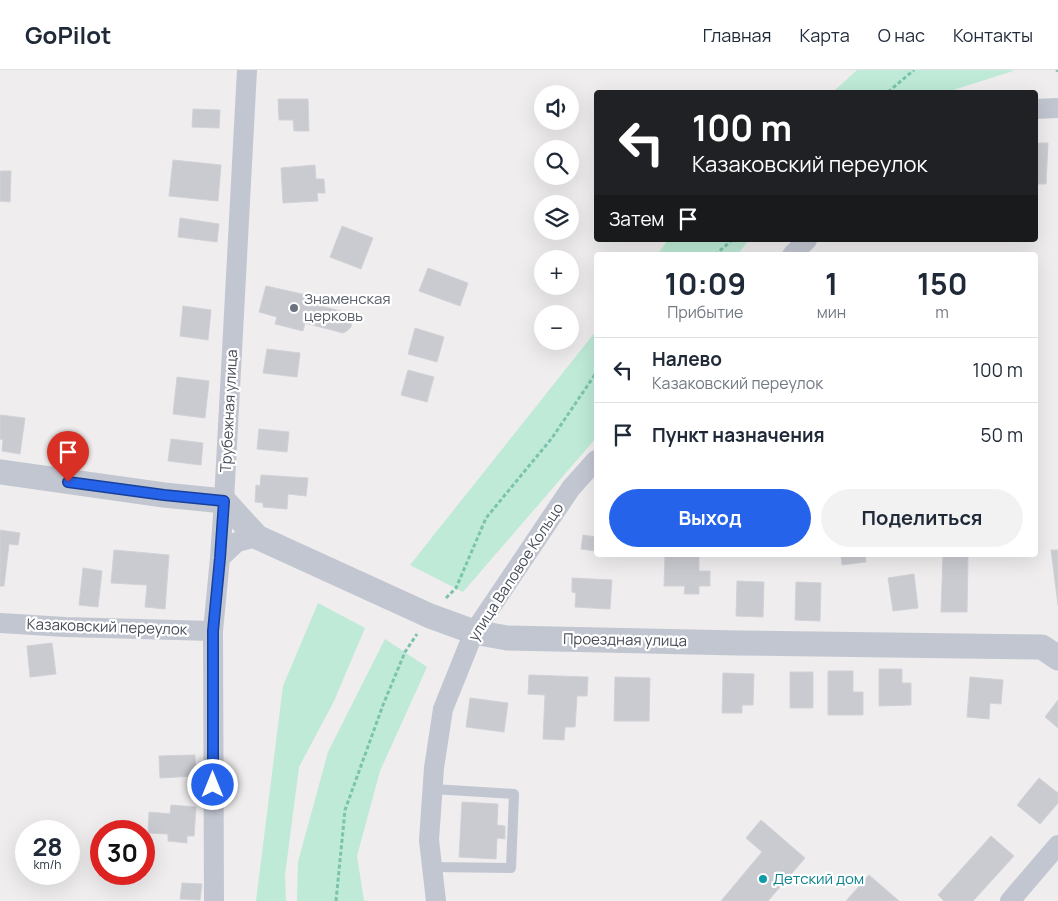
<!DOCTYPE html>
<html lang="ru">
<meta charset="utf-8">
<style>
:root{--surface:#fff;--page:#f2f2f3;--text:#1f2937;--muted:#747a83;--line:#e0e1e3;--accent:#2563eb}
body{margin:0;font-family:Manrope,sans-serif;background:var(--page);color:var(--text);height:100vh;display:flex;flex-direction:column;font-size:19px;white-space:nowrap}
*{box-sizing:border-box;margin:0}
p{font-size:16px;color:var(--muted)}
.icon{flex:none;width:28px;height:28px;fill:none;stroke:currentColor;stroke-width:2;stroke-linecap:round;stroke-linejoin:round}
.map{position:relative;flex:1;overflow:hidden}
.drawer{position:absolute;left:594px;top:182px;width:444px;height:305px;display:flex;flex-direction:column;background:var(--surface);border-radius:5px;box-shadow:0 5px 20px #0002}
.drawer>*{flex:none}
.top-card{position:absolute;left:594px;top:20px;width:444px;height:152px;border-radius:5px;box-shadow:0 5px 20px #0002;background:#202124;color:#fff;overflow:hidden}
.controls{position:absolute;left:534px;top:15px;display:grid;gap:10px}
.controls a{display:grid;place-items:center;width:45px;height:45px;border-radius:50%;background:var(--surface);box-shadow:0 5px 20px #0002;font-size:25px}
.speed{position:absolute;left:15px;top:750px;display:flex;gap:10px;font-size:25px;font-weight:700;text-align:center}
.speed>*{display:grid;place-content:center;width:65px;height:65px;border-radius:50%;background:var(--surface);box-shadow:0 5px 20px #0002;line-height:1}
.speed small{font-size:12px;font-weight:400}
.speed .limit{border:8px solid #d22;background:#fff;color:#111}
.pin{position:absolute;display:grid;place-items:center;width:42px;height:42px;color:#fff;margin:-51px -21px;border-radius:50% 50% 50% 0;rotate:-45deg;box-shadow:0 0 5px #0007}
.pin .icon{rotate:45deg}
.me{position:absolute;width:55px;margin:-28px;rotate:0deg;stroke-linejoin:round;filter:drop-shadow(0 0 4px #0008)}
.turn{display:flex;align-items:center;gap:18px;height:105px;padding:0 15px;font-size:22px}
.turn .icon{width:65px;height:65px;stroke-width:2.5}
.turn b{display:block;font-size:35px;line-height:42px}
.then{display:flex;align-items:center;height:48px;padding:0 15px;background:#0003;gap:10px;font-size:19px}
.eta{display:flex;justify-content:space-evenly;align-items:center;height:85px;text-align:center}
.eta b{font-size:30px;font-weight:700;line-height:35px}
.button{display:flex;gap:10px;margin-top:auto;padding:10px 15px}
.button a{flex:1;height:58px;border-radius:30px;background:var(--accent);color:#fff;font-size:20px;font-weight:700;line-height:58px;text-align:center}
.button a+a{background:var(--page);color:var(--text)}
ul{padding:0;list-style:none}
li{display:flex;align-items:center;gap:15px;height:65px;padding:0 15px;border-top:1px solid var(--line)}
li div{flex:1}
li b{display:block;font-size:19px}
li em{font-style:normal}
header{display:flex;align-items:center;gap:30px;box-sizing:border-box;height:70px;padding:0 25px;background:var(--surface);border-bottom:1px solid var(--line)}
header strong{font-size:24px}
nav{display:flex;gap:28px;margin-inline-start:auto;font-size:18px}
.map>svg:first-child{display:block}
.green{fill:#beead7}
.building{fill:#cacbd1;stroke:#d1d2d8}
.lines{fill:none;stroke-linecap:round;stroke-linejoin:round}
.path{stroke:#7ac4ae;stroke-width:3;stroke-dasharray:4 2.5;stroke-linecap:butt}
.service{stroke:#c1c6d1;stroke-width:10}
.minor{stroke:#c1c6d1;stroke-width:20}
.tertiary{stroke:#c1c6d1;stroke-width:25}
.route-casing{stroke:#184099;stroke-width:12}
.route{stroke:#2563eb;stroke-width:9}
.worship-dot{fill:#6b7280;stroke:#fff;stroke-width:2}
.culture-dot{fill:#0f9aa8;stroke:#fff;stroke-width:2}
.labels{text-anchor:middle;stroke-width:4.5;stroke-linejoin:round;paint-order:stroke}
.worship-label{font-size:15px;fill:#5b616d;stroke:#fff;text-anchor:start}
.street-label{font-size:15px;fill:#474c58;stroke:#fff}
.culture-label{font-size:15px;fill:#0d838f;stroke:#fff;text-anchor:start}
</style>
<header>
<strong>GoPilot</strong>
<nav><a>Главная</a><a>Карта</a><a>О нас</a><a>Контакты</a></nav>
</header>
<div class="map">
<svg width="1058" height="831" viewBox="0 0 1058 831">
<rect width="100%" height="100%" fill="#efeded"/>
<path class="green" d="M857 0H1013V1L947 22H833Z
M668 170H749L737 185H657Z
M596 261V368L463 522 410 495Z
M318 533 365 558 334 631 299 697 285 805 286 831H256L283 616Z
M385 569 427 597 380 701 357 786 364 831H297L298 792 328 682Z"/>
<path class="building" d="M278 29H308L309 61H294L293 50H279Z
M193 39 220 40 219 58 192 57Z
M1035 73H1048L1046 114H1035Z
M173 90 221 95 218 131 169 126Z
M315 95 316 109H324L325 123H317L318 131 283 133 281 98Z
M0 101H11L10 132 0 131Z
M180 148 219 154 217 172 178 167Z
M342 156 373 168 361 199 330 187Z
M428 198 468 213 460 236 419 221Z
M266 216 311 226 310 233 348 243 352 250 351 257 347 261 343 263 305 253 303 261 275 254 277 247 259 242Z
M183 236 211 240 208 270 180 266Z
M415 258 444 267 437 292 408 284Z
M267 279 300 283 297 307 263 303Z
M408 300 434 307 427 332 401 325Z
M177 307 209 311 205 348 173 344Z
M0 345 25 348 20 384 2 381 3 370 0 369Z
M259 359 289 362 287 382 257 379Z
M171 369 203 373 201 395 168 391Z
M261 405 308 408 306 426 288 424 287 439 263 437V433L255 432 256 415 260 416Z
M0 460 20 463 18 475 9 474 4 516H0Z
M583 465 596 467V481L581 479Z
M114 480 169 485 165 539 145 537 147 515 111 513Z
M1051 480H1058V535Z
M665 485H699V501H710V516H699V524H684L685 516H664Z
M841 485H865L866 492 842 495Z
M943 485H968L967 542H941Z
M83 498 102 501 98 537 79 535Z
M914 504 918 538 893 541 888 508Z
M572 508 612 510 610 539 575 537 576 523 572 522Z
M737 511 764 512 763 547 736 546Z
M796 512 821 513 820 551 795 550Z
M52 573 56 604 30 607 27 576Z
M879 599H902V613H911V635L879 636Z
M828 601H853V622H863V645H828Z
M790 602H813V638H790Z
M723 603 754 604 753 635H742V643H722Z
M529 605 588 607 587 626H577L575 657H565L564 670 543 669 545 625 528 624Z
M615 607 650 608 649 651H614Z
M970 607 1003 610 1001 634 990 633 989 649 967 647Z
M470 628 508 633 504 662 466 657Z
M1058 630V658L1045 647Z
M195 685 196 706 160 708 159 686Z
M1039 708 1058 723V733L1040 754 1017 735Z
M462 732 498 734 497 755 505 756V769L497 768 496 789 459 787Z
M171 735 196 737 194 766H187V773L168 771V764L148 763 149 742 170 744Z
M761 750 805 788 768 831H721L762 782 746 768Z
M991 766 1014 786 973 831H944L938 825Z
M106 804H138V809H106Z
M869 805 899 831H846Z
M182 813 202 814 200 830 180 829Z"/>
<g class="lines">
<path class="path" d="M1056 0 1058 1
M888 22 914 0
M715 185 732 170
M446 528 456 518 486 448 552 368 596 303
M336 831 345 740 383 635 405 582 417 564"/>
<path class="service" d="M432 797 511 798 514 724 433 719"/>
<path class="minor" d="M1035 39 1058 38
M792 185 807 170
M220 488 237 472 257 467
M0 553 65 557 213 561
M214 831 213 561 220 488 224 431 247 0
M436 831 429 770 434 698 443 639 474 562 571 418 596 390
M1010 831 1058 775"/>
<path class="tertiary" d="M0 402 164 425 224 431 257 467 430 546 474 562 507 568 738 573 1042 577 1058 588"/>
</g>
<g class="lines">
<defs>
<path id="route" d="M68 412 164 425 224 431 220 488 213 561V715"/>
</defs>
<use href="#route" class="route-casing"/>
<use href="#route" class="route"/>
</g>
<circle class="worship-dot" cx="294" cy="238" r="5"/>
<circle class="culture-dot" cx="763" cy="809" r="5"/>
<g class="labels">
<g class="worship-label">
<text x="304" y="234">Знаменская<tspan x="304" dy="17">церковь</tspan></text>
</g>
<g class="street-label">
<text transform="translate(229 341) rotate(-87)" y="5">Трубежная улица</text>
<text transform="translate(516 502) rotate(-57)" y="5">улица Валовое Кольцо</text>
<text transform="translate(107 557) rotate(2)" y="5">Казаковский переулок</text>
<text transform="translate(625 570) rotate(1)" y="5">Проездная улица</text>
</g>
<g class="culture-label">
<text x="773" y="814">Детский дом</text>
</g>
</g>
</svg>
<div class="controls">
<a><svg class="icon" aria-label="sound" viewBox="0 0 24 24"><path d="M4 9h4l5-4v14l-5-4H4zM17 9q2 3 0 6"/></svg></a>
<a><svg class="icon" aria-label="search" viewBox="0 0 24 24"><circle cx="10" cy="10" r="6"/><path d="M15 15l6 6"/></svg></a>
<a><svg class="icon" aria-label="layers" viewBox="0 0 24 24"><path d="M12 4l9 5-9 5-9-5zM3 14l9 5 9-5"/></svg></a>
<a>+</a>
<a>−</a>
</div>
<div class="speed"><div>28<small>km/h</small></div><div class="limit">30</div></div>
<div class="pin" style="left:68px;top:412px;background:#d93025"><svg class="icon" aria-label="arrive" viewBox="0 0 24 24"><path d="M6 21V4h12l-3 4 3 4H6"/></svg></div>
<svg class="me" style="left:213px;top:715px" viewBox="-20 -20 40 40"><circle r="17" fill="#2563eb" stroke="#fff" stroke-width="3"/><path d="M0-11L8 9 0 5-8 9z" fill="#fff"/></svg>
<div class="top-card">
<div class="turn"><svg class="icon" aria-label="left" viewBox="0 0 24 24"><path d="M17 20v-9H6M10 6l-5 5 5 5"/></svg><div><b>100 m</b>Казаковский переулок</div></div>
<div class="then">Затем<svg class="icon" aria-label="arrive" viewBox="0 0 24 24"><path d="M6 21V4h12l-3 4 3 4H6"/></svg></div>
</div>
<section class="drawer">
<div class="eta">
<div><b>10:09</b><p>Прибытие</p></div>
<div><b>1</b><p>мин</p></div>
<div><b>150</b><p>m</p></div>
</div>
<ul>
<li><svg class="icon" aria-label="left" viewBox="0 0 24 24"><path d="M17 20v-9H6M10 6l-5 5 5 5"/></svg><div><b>Налево</b><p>Казаковский переулок</p></div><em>100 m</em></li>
<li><svg class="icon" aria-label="arrive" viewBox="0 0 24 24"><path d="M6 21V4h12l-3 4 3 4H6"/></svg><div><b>Пункт назначения</b></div><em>50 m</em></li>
</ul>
<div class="button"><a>Выход</a><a>Поделиться</a></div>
</section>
</div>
